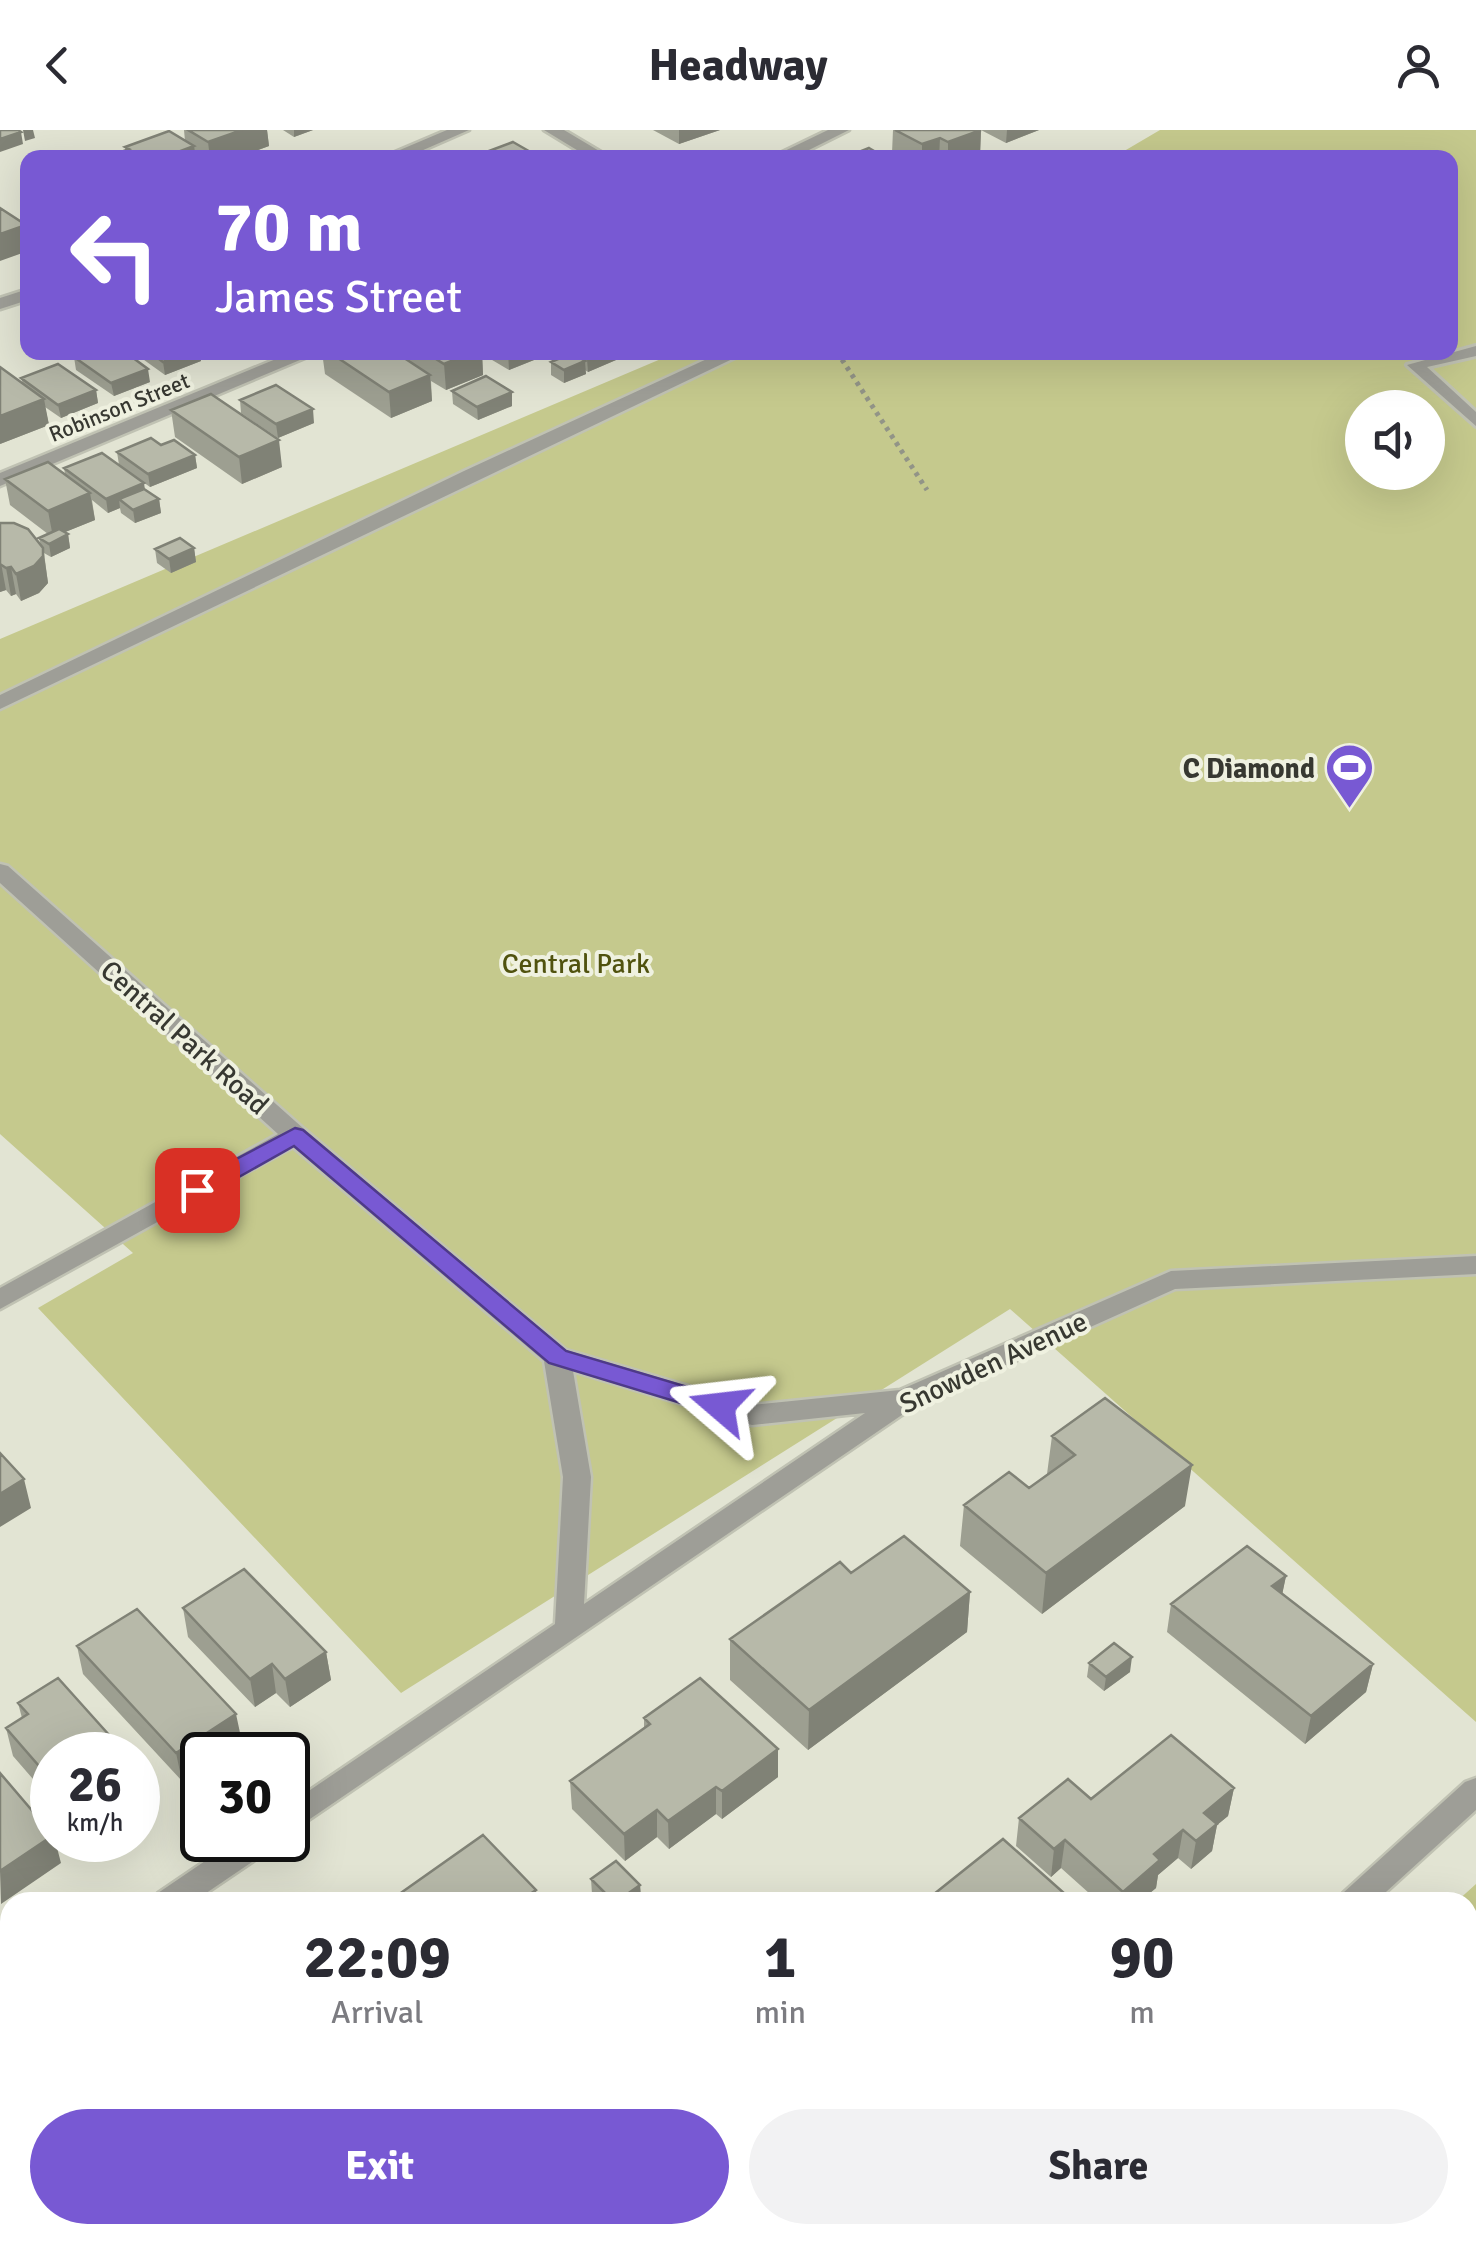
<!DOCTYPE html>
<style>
:root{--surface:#fff;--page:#f2f2f3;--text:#2b2b33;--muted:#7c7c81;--accent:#7859d3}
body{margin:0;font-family:Signika,sans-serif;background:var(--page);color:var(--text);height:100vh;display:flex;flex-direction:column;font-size:38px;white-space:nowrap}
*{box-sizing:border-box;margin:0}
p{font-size:32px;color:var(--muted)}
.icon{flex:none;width:55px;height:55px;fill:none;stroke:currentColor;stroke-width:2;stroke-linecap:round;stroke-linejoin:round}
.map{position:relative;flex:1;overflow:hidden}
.panel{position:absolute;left:0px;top:1762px;width:1478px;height:352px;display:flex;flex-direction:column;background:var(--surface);border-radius:30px 30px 0 0;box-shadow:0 10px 40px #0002}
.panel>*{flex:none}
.hud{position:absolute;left:20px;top:20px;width:1438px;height:210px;border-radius:20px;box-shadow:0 10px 40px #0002;background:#7859d3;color:#fff;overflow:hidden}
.tools{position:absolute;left:1345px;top:260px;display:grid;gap:20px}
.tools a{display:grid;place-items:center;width:100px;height:100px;border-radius:50%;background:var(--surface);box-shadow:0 10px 40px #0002;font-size:50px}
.speed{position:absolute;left:30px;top:1602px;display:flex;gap:20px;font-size:50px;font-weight:700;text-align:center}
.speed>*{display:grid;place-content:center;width:130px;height:130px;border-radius:50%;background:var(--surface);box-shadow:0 10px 40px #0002;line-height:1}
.speed small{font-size:25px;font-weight:400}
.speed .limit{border:5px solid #111;border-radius:15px;background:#fff;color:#111}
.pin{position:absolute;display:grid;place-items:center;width:85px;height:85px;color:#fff;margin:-42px;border-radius:20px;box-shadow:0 5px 15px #0006}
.me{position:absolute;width:110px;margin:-55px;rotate:287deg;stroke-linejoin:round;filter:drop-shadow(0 0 8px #0008)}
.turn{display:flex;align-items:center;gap:35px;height:210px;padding:0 30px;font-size:45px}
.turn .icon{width:130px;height:130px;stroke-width:2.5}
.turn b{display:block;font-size:70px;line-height:85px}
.eta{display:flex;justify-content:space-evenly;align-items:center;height:170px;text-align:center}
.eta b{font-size:60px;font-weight:700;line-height:70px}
.action{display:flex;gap:20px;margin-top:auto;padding:20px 30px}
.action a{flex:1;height:115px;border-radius:60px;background:var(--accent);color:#fff;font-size:40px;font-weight:700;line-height:115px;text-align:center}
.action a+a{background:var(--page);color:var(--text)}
header{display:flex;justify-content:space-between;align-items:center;height:130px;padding:0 30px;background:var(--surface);font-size:45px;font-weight:700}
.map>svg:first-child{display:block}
.green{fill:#c5c98d;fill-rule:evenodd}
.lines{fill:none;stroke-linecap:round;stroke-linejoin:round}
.service-casing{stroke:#c0c2b3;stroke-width:6}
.minor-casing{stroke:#c0c2b3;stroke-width:5}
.path{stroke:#929487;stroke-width:5;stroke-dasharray:4 5;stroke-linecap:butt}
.service{fill:#9e9e97;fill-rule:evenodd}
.minor{fill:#9e9e97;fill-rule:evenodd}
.wall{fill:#9d9f91}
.shaded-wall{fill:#808276}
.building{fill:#b7b9a9;stroke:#808276;stroke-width:2.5}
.route{fill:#7859d3;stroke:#4e3a89;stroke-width:2.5}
.labels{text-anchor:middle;stroke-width:8;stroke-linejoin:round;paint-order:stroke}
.far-street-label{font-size:22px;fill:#373831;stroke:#eff1e0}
.poi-label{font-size:28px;font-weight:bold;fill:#373831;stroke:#eff1e0;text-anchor:end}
.park-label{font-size:28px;fill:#50520e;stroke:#eff1e0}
.street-label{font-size:28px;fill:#373831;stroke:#eff1e0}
</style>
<header><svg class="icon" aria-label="back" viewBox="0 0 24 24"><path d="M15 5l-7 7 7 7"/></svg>Headway<svg class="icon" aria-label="person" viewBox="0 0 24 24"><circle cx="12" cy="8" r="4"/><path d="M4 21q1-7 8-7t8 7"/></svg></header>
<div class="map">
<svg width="1476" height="2114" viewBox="0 0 1476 2114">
<rect width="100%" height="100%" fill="#e2e4d3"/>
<path class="green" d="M1160 0H1476V1592L1010 1179 401 1563 38 1178 133 1123 0 1004V509L675 223 1450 222V28L1114 27ZM1362 278H1428V342H1362Z
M1476 1754V2114H1087L1097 2105H1468V1772H1456Z"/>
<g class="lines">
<defs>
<path id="service" d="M1476 216V226L1427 237 1476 282V296L1407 235Z"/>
<path id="minor" d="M447 0H469L405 28H381Z
M544 0H564L611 28H590Z
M828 0H849L793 28H770Z
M28 159V170L0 179V168Z
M293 222H319L0 356V343Z
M722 222H747L0 579V565L464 341Z
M0 734 8 736 304 999 566 1220 752 1275 900 1260 1171 1141 1476 1126V1144L1175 1159 915 1276 288 1704V1675L555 1494 563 1347 544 1231 293 1017 0 1179V1158L278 1004 0 753ZM573 1241 752 1295 865 1283 584 1474 591 1347Z
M1476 1648V1680L1375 1772H1339L1343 1763 1465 1652Z
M236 1710H275L271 1719 193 1772H154L158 1763Z
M10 1869V1901L0 1904V1872Z
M962 2105H1002L998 2114H958Z
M1227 2105H1261L1262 2114H1228Z"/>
</defs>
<use href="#service" class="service-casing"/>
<use href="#minor" class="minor-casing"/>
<path class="path" d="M837 222 927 360"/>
<use href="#service" class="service"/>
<use href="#minor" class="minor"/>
</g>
<path class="wall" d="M184 0H267L269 16 236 28H112L111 26 125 20V17L185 11Z
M283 0H313L294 7Z
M653 0H720L679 14Z
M893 0H981L980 25 973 28H900L892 23Z
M981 0H1039L1006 13Z
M133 222H200L201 231 165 245Z
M322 222H544V226L509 240 482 224 483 245 446 260 431 251 432 271 391 288 325 244Z
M562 222H616V230L588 242 585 240 586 244 564 253 551 245V232L562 227Z
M74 227 150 252 114 266 76 240Z
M21 248 96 260 98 273 61 288 45 277 49 295 0 314 23 254Z
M452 261 512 276 478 290 453 274Z
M240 270 314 293 278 308 241 283Z
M171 280 282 337 242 354 175 307Z
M161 315 195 325 197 338 150 357 119 335 117 322Z
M64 338 145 359 159 369 161 383 135 393 121 383 120 378 108 383 92 370 95 390 65 402 68 404 70 418 51 427 44 423 48 453 39 463 21 471 16 464 11 466 6 460 0 462V393L41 416 39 408 48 404 10 375 5 349 65 344Z
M194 418 196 432 171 443 157 433 155 419Z
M1052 1306 1185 1376 1042 1484 960 1416 964 1375 1029 1358 1047 1344Z
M851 1443 970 1462 967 1502 808 1620 730 1550V1509Z
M1286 1446 1282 1464 1373 1534 1366 1562 1305 1614 1167 1502 1171 1474Z
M183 1478 326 1522 331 1550 290 1577 276 1563 255 1577 188 1507Z
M77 1516 242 1612 182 1651 83 1544Z
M1089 1533 1130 1542 1104 1561 1087 1547Z
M58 1548 52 1625V1671L13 1626 6 1598 22 1588 18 1573Z
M644 1588 778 1647 722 1689 716 1684 669 1719 657 1707 625 1731 572 1679 570 1651 644 1598Z
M1234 1658 1228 1686 1217 1695 1212 1721 1191 1739 1178 1728 1158 1745 1156 1758 1139 1772H1099L1061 1738 1051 1747 1016 1716 1019 1688 1091 1669Z
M591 1749 640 1755 641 1769 636 1772H600L592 1764Z
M10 1962V2031L0 2018V1969Z
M678 2105H753L742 2114H686Z
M755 2105H856V2108L848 2114H764Z"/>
<path class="shaded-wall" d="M23 0H33L35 8 25 11Z
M242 0H267L269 16 236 28H210L208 12Z
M294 0H313L294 7Z
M679 0H720L679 14Z
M981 0 980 25 973 28H948V12Z
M1007 0H1039L1006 13Z
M21 2 23 14 0 22V9Z
M940 8 939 28H922V14Z
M194 16 196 28H162Z
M26 95 28 121 0 131V104Z
M188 222H200L201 231 165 245 163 232Z
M473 222H482L483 245 446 260 444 234Z
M508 222H544V226L509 240Z
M602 222H616V230L588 242 587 229Z
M585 231 586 244 564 253V240Z
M148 239 150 252 114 266 111 253Z
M430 245 432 271 391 288 389 262Z
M96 260 98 273 61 288 58 275Z
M512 262V276L478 290 477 277Z
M44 269 49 295 0 314V286Z
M313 279 314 293 278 308 276 294Z
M279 310 282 337 242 354 239 327Z
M195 325 197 338 150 357 148 344Z
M144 353 146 367 119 369 120 378 108 383 106 369Z
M90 363 95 390 53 407 48 381Z
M159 369 161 383 135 393 133 380Z
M68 404 70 418 51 427 49 414Z
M43 418 48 453 39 463 21 471 16 444Z
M194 418 196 432 171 443 169 429Z
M1 433 6 460 0 462V434Z
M11 437 16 464 11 466 6 438Z
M1192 1335 1185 1376 1042 1484 1046 1443Z
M24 1349 31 1378 0 1397V1364Z
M1286 1446 1280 1475 1272 1456Z
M970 1462 967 1502 808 1620 809 1580Z
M326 1522 331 1550 290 1577 285 1549Z
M1132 1527 1130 1542 1104 1561 1106 1547Z
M272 1534 276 1563 255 1577 250 1549Z
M1373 1534 1366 1562 1305 1614 1311 1586Z
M236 1584 242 1612 221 1625H202V1637L182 1651 176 1623Z
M778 1619V1647L722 1689V1661Z
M142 1641 148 1669 138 1677V1644Z
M716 1657V1684L669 1719 668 1691Z
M1234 1658 1228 1686 1217 1695 1212 1721 1191 1739 1196 1711 1204 1683Z
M657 1680V1707L625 1731 624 1704Z
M1183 1700 1178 1728 1158 1745 1156 1758 1139 1772H1121L1123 1762 1154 1724Z
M52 1706V1710H55L61 1733 1 1774 0 1741Z
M1065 1710 1061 1738 1051 1747 1054 1719Z
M640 1755 641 1769 636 1772H616Z
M536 1760 537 1772H518Z
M721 2105H753L742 2114H710Z
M829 2105H856V2108L848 2114H818Z"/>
<path class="building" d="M0 0H18L21 2 0 9Z
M188 0H242L208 12Z
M895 0H981L948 12 940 8 922 14Z
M169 1 194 16 162 28H115L111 26 129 19 125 17Z
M513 12 541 28 473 27Z
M869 18 886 28H844Z
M0 78 26 95 0 104Z
M85 222H125L148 239 111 253 74 227Z
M150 222H188L163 232Z
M329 222H395L430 245 389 262Z
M425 222H473L444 234Z
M577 222H602L587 229Z
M572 223 585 231 564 240 551 232Z
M58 234 96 260 58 275 21 248Z
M0 237 44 269 0 286Z
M486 246 512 262 477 277 452 261Z
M276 255 313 279 276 294 240 270Z
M211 264 279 310 239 327 171 280Z
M151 308 161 315 174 310 195 325 148 344 117 322Z
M102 323 144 353 106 369 64 338Z
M48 332 90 363 48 381 5 349Z
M144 359 159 369 133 380 119 369Z
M0 393H14L28 399 43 418V426L34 436 16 444 11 437 6 438 0 434Z
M59 399 68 404 49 414 39 408Z
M180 408 194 418 169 429 155 419Z
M1105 1268 1192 1335 1046 1443 964 1375 1009 1342 1029 1358 1075 1325 1052 1306Z
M0 1323 24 1349 0 1364Z
M904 1406 970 1462 809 1580 730 1509 840 1432 851 1443Z
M1247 1416 1286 1446 1272 1456 1373 1534 1311 1586 1171 1474Z
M244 1439 326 1522 285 1549 272 1534 250 1549 183 1478Z
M137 1479 236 1584 176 1623 77 1516Z
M1114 1513 1132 1527 1106 1547 1089 1533Z
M58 1548 127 1625H52V1651L6 1598 28 1584 18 1573Z
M700 1548 778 1619 722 1661 716 1657 668 1691 657 1680 624 1704 570 1651 650 1594 644 1588Z
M1171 1605 1234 1658 1204 1683 1217 1694 1196 1711 1183 1700 1154 1724 1160 1730 1123 1762 1065 1710 1054 1719 1019 1688 1068 1649 1091 1669Z
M0 1643 52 1704V1706L0 1741Z
M483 1705 536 1760 518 1772H388Z
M1003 1709 1074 1772H924Z
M616 1731 640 1755 616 1772H614L591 1749Z
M10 1962V2016L0 2003V1969Z
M0 2065 10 2078V2105H31L38 2114H0Z
M349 2105H408L416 2114H352L346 2108Z
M701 2105H721L710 2114Z
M780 2105H829L818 2114H789Z"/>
<path class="route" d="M295 998 303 1000 566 1221 728 1269 732 1276 728 1282 720 1285 549 1233 294 1016 205 1066H189L185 1060 189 1054Z"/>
<defs>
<symbol id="stadium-pin" viewBox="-11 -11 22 30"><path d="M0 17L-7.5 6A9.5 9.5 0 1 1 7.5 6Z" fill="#7859d3" stroke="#eff1e0"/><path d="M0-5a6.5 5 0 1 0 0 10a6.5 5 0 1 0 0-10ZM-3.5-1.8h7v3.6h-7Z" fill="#fff"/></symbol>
</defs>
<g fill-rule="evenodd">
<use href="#stadium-pin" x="1322" y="610" width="55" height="75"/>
</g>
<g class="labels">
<g class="far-street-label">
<text transform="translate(119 277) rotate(-22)" y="8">Robinson Street</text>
</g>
<g class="poi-label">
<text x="1315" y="648">C Diamond</text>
</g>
<g class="park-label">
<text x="576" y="843">Central Park</text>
</g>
<g class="street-label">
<text transform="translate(185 907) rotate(42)" y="10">Central Park Road</text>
<text transform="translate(993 1232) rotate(-25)" y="10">Snowden Avenue</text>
</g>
</g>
</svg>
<div class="tools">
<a><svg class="icon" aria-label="sound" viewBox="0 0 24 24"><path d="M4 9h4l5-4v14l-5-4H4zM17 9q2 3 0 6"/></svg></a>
</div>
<div class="speed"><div>26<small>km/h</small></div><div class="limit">30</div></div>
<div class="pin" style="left:197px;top:1060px;background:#d93025"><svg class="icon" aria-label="arrive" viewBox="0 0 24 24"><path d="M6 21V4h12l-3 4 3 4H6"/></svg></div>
<svg class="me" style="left:720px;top:1276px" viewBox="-20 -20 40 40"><path d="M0-17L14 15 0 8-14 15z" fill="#7859d3" stroke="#fff" stroke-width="4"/></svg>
<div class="hud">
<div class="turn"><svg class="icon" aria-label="left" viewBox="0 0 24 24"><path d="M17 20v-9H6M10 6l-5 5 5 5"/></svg><div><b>70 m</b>James Street</div></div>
</div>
<section class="panel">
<div class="eta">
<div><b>22:09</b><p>Arrival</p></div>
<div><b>1</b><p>min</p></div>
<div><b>90</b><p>m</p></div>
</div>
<div class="action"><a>Exit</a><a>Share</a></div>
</section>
</div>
